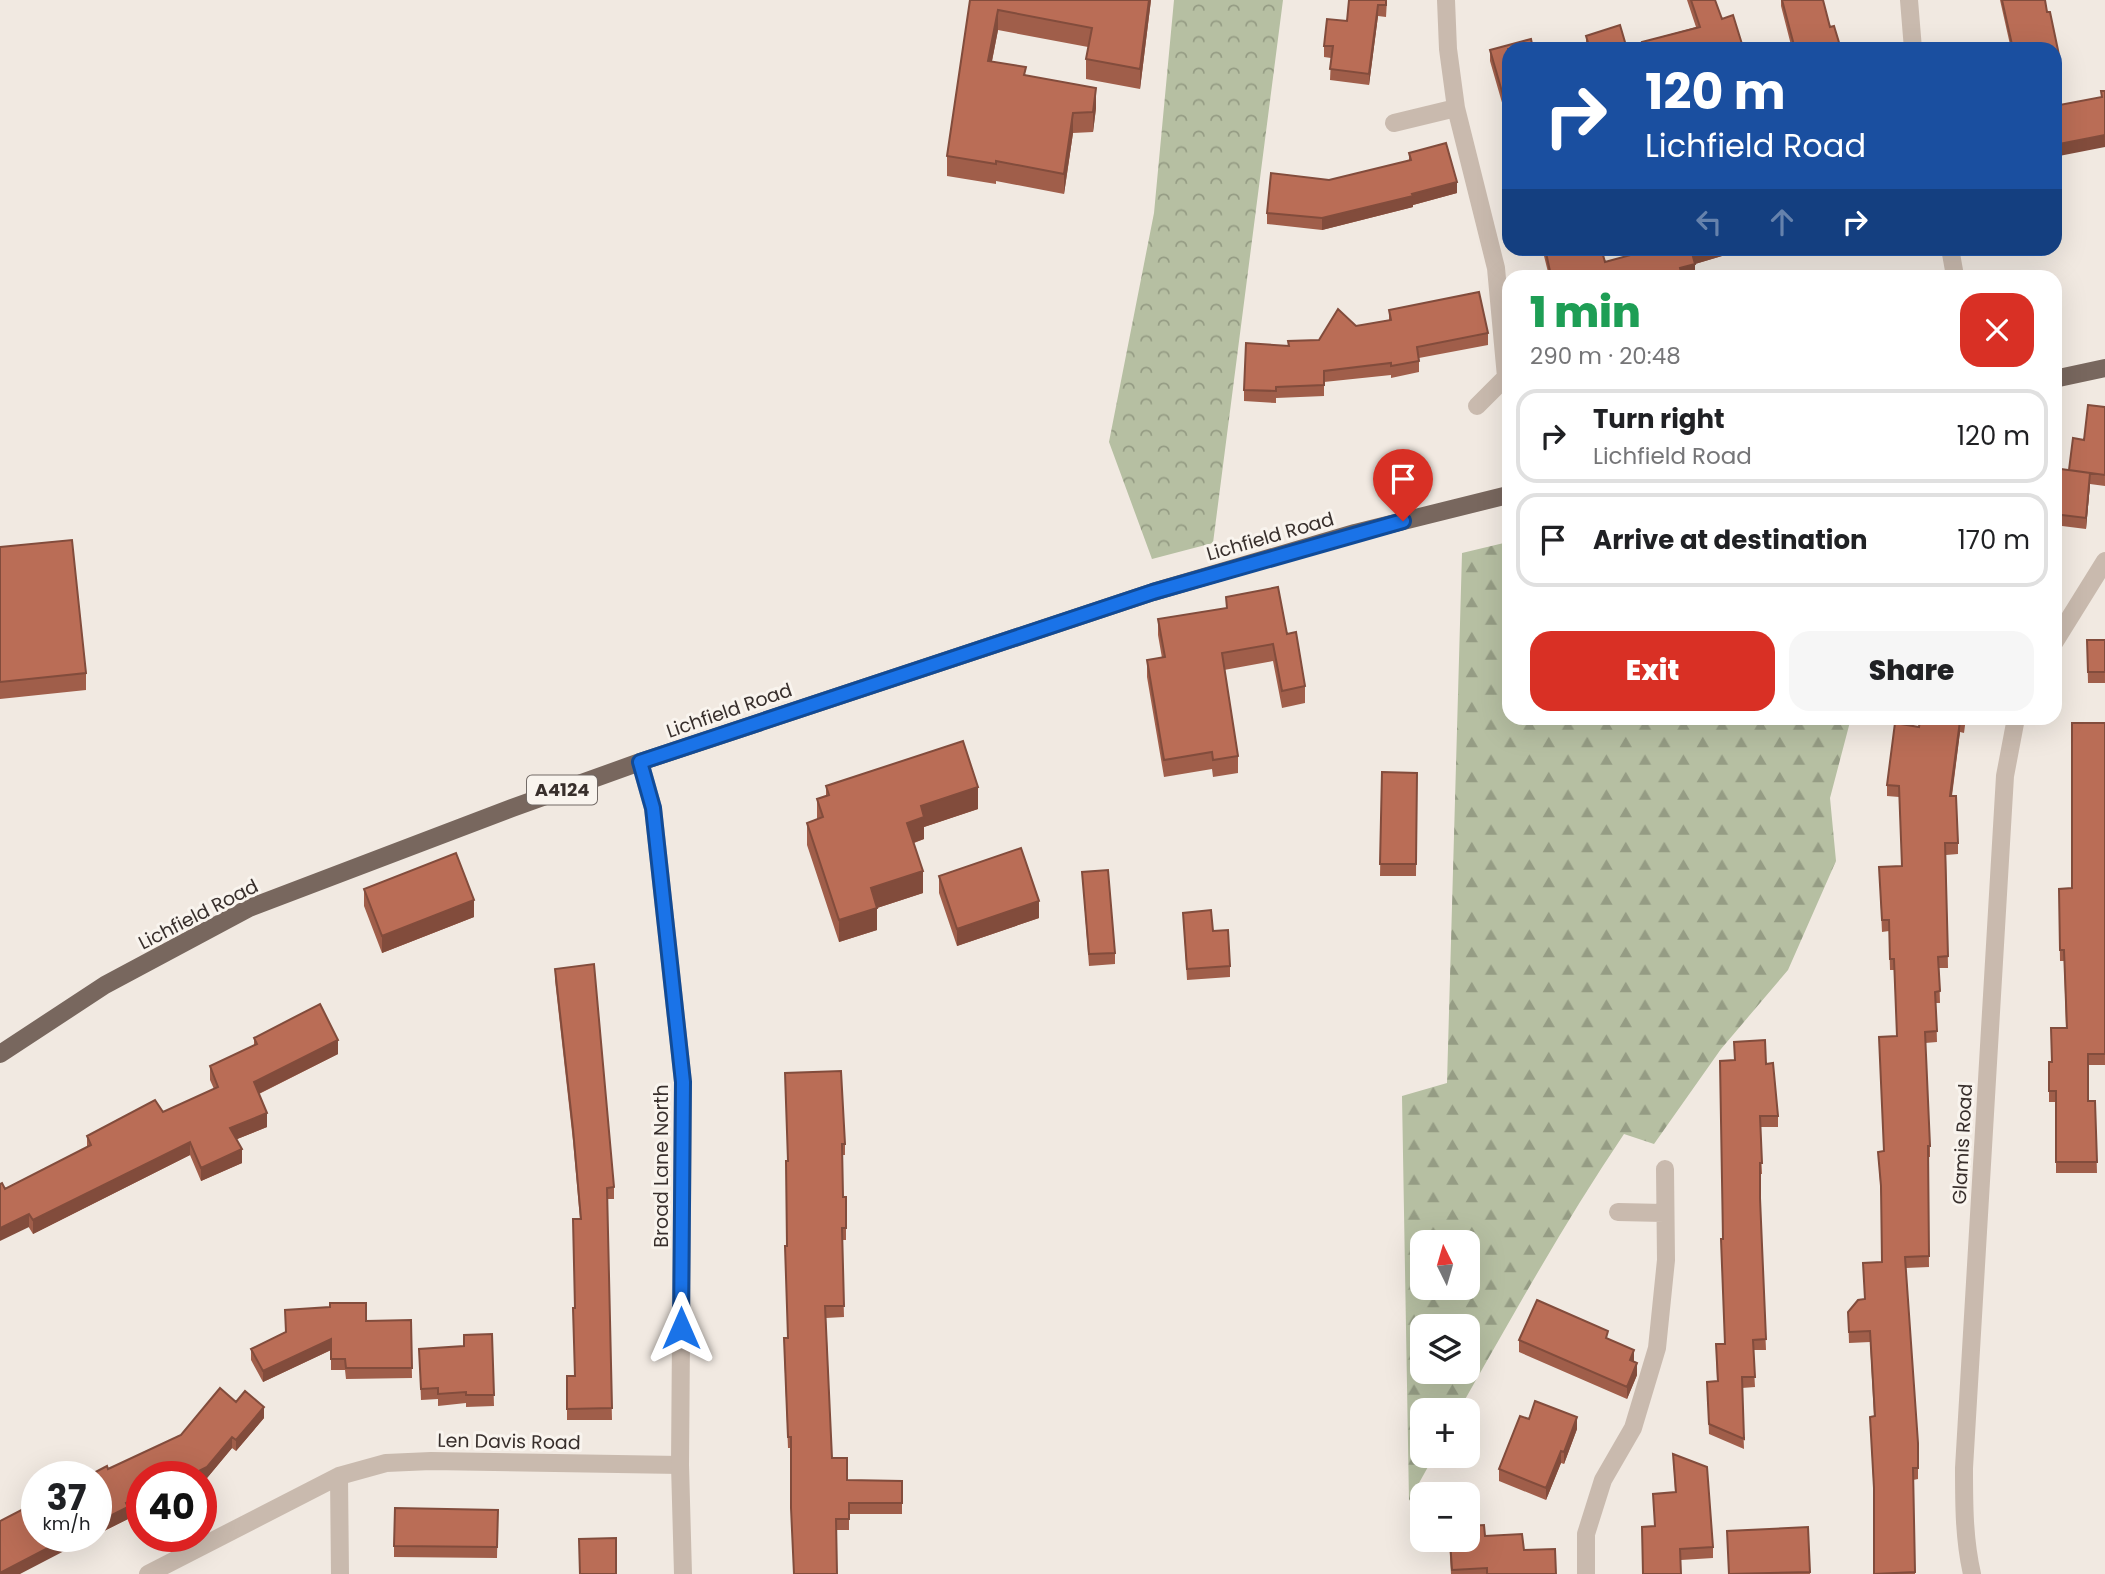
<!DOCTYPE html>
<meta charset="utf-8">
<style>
:root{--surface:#fff;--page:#f6f6f6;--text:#202124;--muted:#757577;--line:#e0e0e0;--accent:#d93025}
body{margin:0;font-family:Poppins,sans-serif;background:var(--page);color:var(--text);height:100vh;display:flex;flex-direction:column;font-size:26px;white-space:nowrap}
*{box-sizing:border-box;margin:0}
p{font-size:23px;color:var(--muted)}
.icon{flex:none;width:38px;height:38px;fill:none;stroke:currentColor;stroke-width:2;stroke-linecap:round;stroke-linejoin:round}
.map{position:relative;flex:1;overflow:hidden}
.details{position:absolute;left:1502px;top:270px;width:560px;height:455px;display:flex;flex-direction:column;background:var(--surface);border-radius:21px;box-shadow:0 7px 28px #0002}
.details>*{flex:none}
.banner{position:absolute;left:1502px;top:42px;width:560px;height:214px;border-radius:21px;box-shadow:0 7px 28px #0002;background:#1a4fa0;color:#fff;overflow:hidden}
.needle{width:46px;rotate:355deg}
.tools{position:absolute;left:1410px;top:1230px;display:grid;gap:14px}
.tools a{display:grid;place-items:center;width:70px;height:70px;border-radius:14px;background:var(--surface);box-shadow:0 7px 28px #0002;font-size:35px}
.speed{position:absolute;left:21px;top:1461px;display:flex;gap:14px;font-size:35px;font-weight:700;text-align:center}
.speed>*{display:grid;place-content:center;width:91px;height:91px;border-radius:50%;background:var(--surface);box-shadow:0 7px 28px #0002;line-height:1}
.speed small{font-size:18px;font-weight:400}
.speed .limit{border:10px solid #d22;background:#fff;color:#111}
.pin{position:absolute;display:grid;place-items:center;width:60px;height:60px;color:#fff;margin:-72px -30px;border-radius:50% 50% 50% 0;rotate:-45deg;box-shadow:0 0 7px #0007}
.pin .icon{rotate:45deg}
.me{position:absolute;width:77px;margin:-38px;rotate:0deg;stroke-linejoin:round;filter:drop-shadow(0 0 5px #0008)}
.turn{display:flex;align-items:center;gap:24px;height:147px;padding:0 28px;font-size:32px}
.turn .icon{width:91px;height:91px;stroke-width:2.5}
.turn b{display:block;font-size:49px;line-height:60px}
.lanes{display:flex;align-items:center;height:66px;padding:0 28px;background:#0003;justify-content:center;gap:35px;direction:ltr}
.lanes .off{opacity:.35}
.round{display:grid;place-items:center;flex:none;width:74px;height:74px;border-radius:21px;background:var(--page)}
.head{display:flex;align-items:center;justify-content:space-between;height:119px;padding:0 28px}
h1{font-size:42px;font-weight:800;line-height:52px;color:#1e9e55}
.action{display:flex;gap:14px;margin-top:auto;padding:14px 28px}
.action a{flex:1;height:80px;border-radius:21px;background:var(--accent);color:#fff;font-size:28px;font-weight:800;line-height:80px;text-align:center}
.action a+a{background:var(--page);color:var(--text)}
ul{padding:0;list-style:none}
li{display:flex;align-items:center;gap:21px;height:94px;margin:0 14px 10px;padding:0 14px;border:4px solid var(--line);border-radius:21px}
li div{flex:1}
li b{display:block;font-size:26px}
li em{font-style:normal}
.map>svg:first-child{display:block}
.forest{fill:url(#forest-firs);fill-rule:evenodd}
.park{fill:url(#park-crowns)}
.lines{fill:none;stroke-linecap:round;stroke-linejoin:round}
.minor{stroke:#c9baae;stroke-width:18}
.tertiary{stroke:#c9baae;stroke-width:18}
.primary{stroke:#78675e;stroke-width:18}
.wall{fill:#a05e4a}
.shaded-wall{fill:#824c3c}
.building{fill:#ba6d56;stroke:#824c3c;stroke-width:2}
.route-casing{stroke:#114b97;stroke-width:18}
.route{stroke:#1a73e8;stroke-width:12}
.labels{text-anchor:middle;stroke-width:6;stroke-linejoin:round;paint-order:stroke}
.shield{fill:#f9f4ee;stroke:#726a66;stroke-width:2}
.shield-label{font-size:18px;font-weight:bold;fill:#382f2c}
.street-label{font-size:19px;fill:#382f2c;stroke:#f9f4ee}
</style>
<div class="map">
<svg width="2105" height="1574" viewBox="0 0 2105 1574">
<defs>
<pattern id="forest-firs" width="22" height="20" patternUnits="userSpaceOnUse" patternTransform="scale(1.75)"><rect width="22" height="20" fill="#b6bfa2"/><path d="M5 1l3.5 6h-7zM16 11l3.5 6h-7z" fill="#959c84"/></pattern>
<pattern id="park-crowns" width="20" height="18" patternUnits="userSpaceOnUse" patternTransform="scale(1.75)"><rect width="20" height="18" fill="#b6bfa2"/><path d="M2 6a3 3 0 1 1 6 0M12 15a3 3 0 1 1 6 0" fill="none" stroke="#959c84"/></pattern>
</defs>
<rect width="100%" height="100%" fill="#f1e9e1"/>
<path class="forest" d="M1508 542V718H1851L1830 798 1836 861 1788 970 1721 1049 1654 1144 1624 1134C1564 1223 1512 1317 1459 1410H1423V1456H1434L1409 1501 1402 1096 1447 1083 1462 553ZM1423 1242H1468V1288H1423ZM1423 1326H1468V1372H1423Z"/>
<path class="park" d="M1174 0H1283L1213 543 1152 559 1109 442 1154 213Z"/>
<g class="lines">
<path class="minor" d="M1446 0 1448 49 1456 108
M1909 0 1913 49
M1394 123 1456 108 1496 268 1506 377
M1950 248 1955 276
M1477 406 1506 377 1508 378
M2054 643 2105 561
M1618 1212 1664 1213
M339 1476 340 1574
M148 1574 339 1476 386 1463 431 1461 680 1465
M1586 1574V1534L1603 1480 1633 1428 1657 1348 1666 1260 1665 1169
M1972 1574C1964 1539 1964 1504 1964 1468L2005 776 2016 718"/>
<path class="tertiary" d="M640 762 653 808 683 1082 680 1465 683 1574"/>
<path class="primary" d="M2054 379 2105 368
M0 1054 105 985 249 908 512 808 640 762 1153 592 1355 533 1508 495"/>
</g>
<path class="wall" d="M970 0H1151L1140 89 1086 79V59L1088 47 998 30 992 61 1026 75 1096 108 1093 132 1073 133 1064 194 996 181V184L947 176V156Z
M1387 0 1386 17 1378 16 1369 85 1330 80 1331 58 1324 57V46L1347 21Z
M1687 0H1715L1722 19 1742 49H1642V42L1696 27Z
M1781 0H1823L1830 27 1841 49H1792L1781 6Z
M2000 0H2045L2059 66 2054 49H2011Z
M1586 36 1627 49H1586Z
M1533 49 1505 113 1490 61V50Z
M1409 153 1457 193 1413 205V207L1322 230 1267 224V213L1329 180 1409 161Z
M1542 248H1601L1605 262 1722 248V256L1695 264V275L1689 276H1549Z
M1389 310 1488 333V345L1419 358V372L1391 378V375L1324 382V396L1276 398V403L1244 401V390L1289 346 1319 340 1356 326 1389 320Z
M2105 407V486L2090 484 2086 529 2054 525V473L2069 470 2084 440Z
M0 547 86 673V690L0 699Z
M1226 597 1287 634 1305 686V703L1282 708 1273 661 1224 670 1238 756V773L1213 777 1212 769 1164 777 1147 677V660L1162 658 1158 635V619L1226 608Z
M2087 640H2105V683H2088Z
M1966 718 1964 733 1960 732 1952 796 1958 843V854L1946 855 1948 968H1939L1940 1003H1936L1937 1042 1925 1043 1930 1146V1157H1928L1929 1267 1906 1268 1918 1443V1479L1913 1480 1915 1574H1874V1499L1870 1417H1874L1870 1342 1849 1343 1848 1312 1865 1299 1882 1262 1881 1197 1878 1152 1884 1151 1897 1036 1894 970H1890L1889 931 1882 932 1879 867 1902 866 1899 797 1887 796V785L1923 722Z
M2105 723V1065H2088V1101H2095L2097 1173H2056V1102H2049V1062H2051L2066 1028 2064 961H2060L2059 889 2072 888Z
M1382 772 1417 773 1416 876H1380Z
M826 786 978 809 924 827V839L914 843 923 893 877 908V930L839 942 807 845V823L817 819V799L826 796Z
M1082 872 1115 953V964L1089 966Z
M939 876 1039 918 957 946 939 893Z
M364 889 474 917 382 953 364 906Z
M1183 913 1213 931 1230 966V977L1187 980Z
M555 969 614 1187V1199H607L612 1420H567V1376H574L580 1219 573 1141 555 980Z
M254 1038 338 1054 259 1094 267 1127 237 1139 242 1163 201 1181 190 1155 33 1234 5 1189 87 1147V1136L163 1112 214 1089 210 1080V1066L254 1045Z
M1766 1064 1778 1116V1127H1760L1762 1174H1760V1199L1766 1350H1753L1755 1387 1742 1388 1744 1449 1709 1434 1707 1382 1717 1381 1716 1344H1725Z
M785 1073 845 1144V1155H842L843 1197 846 1228V1240H842L844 1317 826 1318 832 1458 847 1480 902 1481V1514H849V1530H836L791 1448H788L784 1349 788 1338V1161Z
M285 1310 366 1321 411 1320 412 1378 346 1379 345 1370H331V1350L263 1382 251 1360V1349L285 1332Z
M492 1334 494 1406 466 1407V1403L438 1406V1399L421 1400 419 1349 464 1346Z
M1608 1339 1634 1362 1637 1375 1627 1399 1519 1352V1340Z
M236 1402 264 1418 236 1451 232 1448 207 1478 201 1481V1477H142V1507L128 1513V1519L96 1535V1477L108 1469 181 1435Z
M1529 1419 1577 1429 1564 1464 1561 1463 1546 1500 1499 1481V1469Z
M1673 1454 1713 1547V1558L1681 1560 1655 1526 1653 1494 1675 1492Z
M498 1510 497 1558 394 1557V1546Z
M1808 1527 1810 1574H1729Z
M1485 1536 1524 1550 1556 1574H1451L1449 1540H1468Z"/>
<path class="shaded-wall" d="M1149 0H1151L1140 89V69Z
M1378 5V16L1369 85V74Z
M998 10V30L988 81V61Z
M1742 44V49H1727Z
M2059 55V66L2054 67V56Z
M1096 88V108L1093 132V112Z
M1508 101V112L1505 113V102Z
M1073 113V133L1064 194V174Z
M2105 135V147L2054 157V145Z
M1457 182V193L1413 205V207L1322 230V218Z
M1708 248H1722V256L1695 264V275L1689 276H1680V268L1692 253Z
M2090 473V485L2086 529V518Z
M1960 721V732L1950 808V796Z
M978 787V809L924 827V839L907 845V823L921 806Z
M923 871V893L877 908V930L839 942V920L871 888Z
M474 900V917L382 953V936Z
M1039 901V918L957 946V929Z
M338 1040V1054L254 1096V1082Z
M267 1113V1127L230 1142V1128Z
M190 1142V1155L33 1234V1220Z
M242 1149V1163L201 1181V1168Z
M29 1214V1227L0 1241V1228Z
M331 1339V1350L263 1382V1371Z
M1634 1350V1362L1630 1360Z
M1637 1363V1375L1627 1399V1387Z
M264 1407V1418L236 1451V1440Z
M1577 1417V1429L1564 1464V1452Z
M232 1437V1448L207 1478 201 1481V1477H191V1475Z
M1561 1451V1463L1546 1500V1488Z
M142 1495V1507L128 1513V1519L96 1535V1523L126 1503Z
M71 1536H93L20 1574H0V1573Z"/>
<path class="building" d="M970 0H1149L1140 69 1086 59 1092 28 998 10 988 61 1026 67 1024 75 1096 88 1093 112 1073 113 1064 174 996 161V164L947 156Z
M1349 0H1386V5H1378L1369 74 1330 69 1333 46H1324L1327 19 1347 21Z
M1691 0H1715L1722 19 1733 15 1742 44 1727 49H1644L1642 42 1700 27Z
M1782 0H1823L1830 27 1834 26 1841 49H1795Z
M2002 0H2045L2047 12H2050L2059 55 2054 56V49H2013Z
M1620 25 1627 49H1590L1586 36Z
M1531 39 1533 49H1508V101L1505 102 1490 50Z
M2101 91H2105V135L2054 145V106L2102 97Z
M1446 143 1457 182 1412 194 1413 196 1322 218 1267 213 1271 173 1329 180 1411 160 1409 153Z
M1545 248H1601L1605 262 1656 248H1708L1692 253 1695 264 1680 268 1682 276H1551Z
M1479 292 1488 333 1417 347 1419 361 1391 366V363L1324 371V385L1276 387V391L1244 390 1246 343 1289 346 1288 341 1319 340 1338 309 1356 326 1391 320 1389 310Z
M2088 405 2105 407V475L2069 470 2073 438 2084 440Z
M2061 469 2090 473 2086 518 2054 514V473Z
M72 540 86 673 0 682V547Z
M1278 587 1287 634 1296 632 1305 686 1282 691 1273 644 1222 653 1238 756 1213 760 1212 752 1164 760 1147 660 1165 657 1158 619 1227 608 1226 597Z
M2087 640H2105V672H2088Z
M1924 718H1965L1964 722 1960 721 1950 796H1956L1958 843H1945L1948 956 1938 957 1940 991 1935 992 1937 1031 1925 1032 1930 1146H1928L1929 1256 1905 1257 1918 1443V1468H1913L1915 1572 1874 1574V1488L1870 1417 1875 1416 1870 1331 1849 1332 1848 1312 1858 1300 1865 1299 1863 1263 1882 1262 1881 1186 1878 1152 1884 1151 1879 1037 1897 1036 1894 959H1890L1889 920H1882L1879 867 1902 866 1899 786 1887 785 1895 723 1919 727 1920 721 1923 722Z
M2072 723H2105V1054H2088V1101H2095L2097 1162H2056V1091H2049V1062H2052L2051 1028H2067L2064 950H2060L2059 889 2072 888Z
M963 741 978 787 921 806 924 817 907 823 923 871 871 888 877 908 839 920 807 823 823 817 817 799 829 795 826 786Z
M1382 772 1417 773 1416 864H1380Z
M1021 848 1039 901 957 929 939 876Z
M456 853 474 900 382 936 364 889Z
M1108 870 1115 953 1089 954 1082 872Z
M1211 910 1213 931 1228 930 1230 966 1187 969 1183 913Z
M594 964 614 1187 607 1188 612 1408 567 1409V1376H575L573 1308H575L573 1219H581L573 1129 555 969Z
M320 1004 338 1040 254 1082 267 1113 230 1128 242 1149 201 1168 190 1142 33 1220 29 1214 0 1228V1184L2 1183 5 1189 91 1145 87 1136 155 1100 163 1112 218 1087 210 1066 257 1044 254 1038Z
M1765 1040 1766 1064 1773 1063 1778 1116H1760L1762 1163H1760V1198L1766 1339 1753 1340 1755 1377H1742L1744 1439 1709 1424 1707 1382 1718 1381 1716 1344H1725L1721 1239H1723L1720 1061 1735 1060 1734 1042Z
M841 1071 845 1144H842L843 1197H846V1228H842L844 1306H825L832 1458H847V1480L902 1481V1503H849V1519H836L837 1574H794L791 1508V1437H788L784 1338H788L785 1246H787L786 1161H788L785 1073Z
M1537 1300 1608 1331 1606 1338 1634 1350 1630 1360 1637 1363 1627 1387 1519 1340Z
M330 1303H366V1321L411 1320 412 1368H346L345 1359H331V1339L263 1371 251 1349 286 1332 285 1310 330 1307Z
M492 1334 494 1395H466V1392L438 1394V1388L421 1389 419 1349 464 1346V1335Z
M220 1388 236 1402 245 1391 264 1407 236 1440 232 1437 207 1467 191 1475 190 1473 181 1477H142V1495L126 1503 128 1507 96 1523V1477H86L107 1466 108 1469 181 1435Z
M1535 1401 1577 1417 1564 1452 1561 1451 1546 1488 1499 1469 1520 1416 1529 1419Z
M1673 1454 1707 1467 1713 1547 1680 1549 1681 1574H1643L1642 1527 1655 1526 1653 1494 1676 1492Z
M37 1502V1536H71L0 1573V1521Z
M395 1508 498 1510 497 1547 394 1546Z
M1484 1525 1485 1536 1522 1534 1524 1550 1555 1549 1556 1574H1487V1568L1452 1570 1450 1540H1468V1526Z
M1808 1527 1810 1572 1729 1574 1727 1531Z
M616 1538V1574H580L579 1539Z"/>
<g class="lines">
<defs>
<path id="route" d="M681 1328 683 1082 653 808 640 762 1153 592 1403 521"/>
</defs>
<use href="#route" class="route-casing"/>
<use href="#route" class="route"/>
</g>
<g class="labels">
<rect class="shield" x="527" y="775.5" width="70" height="29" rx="5"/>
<g class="shield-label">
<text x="562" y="796">A4124</text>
</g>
<g class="street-label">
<text transform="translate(1270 536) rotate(-16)" y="7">Lichfield Road</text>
<text transform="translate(729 710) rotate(-19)" y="7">Lichfield Road</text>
<text transform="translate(198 914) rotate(-27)" y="7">Lichfield Road</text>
<text transform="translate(1962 1144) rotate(-87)" y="7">Glamis Road</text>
<text transform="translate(661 1166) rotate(-90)" y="7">Broad Lane North</text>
<text transform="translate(509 1441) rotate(1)" y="7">Len Davis Road</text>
</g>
</g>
</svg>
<div class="tools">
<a><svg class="needle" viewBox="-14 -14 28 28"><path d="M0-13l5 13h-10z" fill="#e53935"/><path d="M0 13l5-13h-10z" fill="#757577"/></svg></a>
<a><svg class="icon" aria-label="layers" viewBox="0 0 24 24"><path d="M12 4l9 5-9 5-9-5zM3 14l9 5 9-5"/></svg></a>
<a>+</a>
<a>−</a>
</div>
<div class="speed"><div>37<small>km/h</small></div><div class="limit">40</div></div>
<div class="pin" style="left:1403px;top:521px;background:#d93025"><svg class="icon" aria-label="arrive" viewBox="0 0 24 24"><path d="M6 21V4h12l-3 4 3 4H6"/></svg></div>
<svg class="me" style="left:681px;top:1328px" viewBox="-20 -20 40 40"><path d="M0-17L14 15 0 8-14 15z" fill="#1a73e8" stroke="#fff" stroke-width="4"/></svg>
<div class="banner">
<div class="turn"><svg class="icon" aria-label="right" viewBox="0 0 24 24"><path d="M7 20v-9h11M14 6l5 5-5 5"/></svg><div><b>120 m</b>Lichfield Road</div></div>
<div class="lanes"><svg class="icon off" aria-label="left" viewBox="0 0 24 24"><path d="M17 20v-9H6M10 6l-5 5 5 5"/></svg><svg class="icon off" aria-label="ahead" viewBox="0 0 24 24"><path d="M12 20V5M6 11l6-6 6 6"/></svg><svg class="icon" aria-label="right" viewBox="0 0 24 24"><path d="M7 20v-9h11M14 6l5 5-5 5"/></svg></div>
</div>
<section class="details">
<div class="head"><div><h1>1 min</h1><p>290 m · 20:48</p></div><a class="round" style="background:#d93025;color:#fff"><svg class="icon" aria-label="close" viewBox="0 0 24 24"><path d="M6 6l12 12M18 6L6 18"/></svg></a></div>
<ul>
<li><svg class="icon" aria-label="right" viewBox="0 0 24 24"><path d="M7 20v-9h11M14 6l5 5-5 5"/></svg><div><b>Turn right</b><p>Lichfield Road</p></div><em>120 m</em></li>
<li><svg class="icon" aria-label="arrive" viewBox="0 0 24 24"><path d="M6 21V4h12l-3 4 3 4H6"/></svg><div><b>Arrive at destination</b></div><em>170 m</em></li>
</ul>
<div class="action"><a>Exit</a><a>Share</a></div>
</section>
</div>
